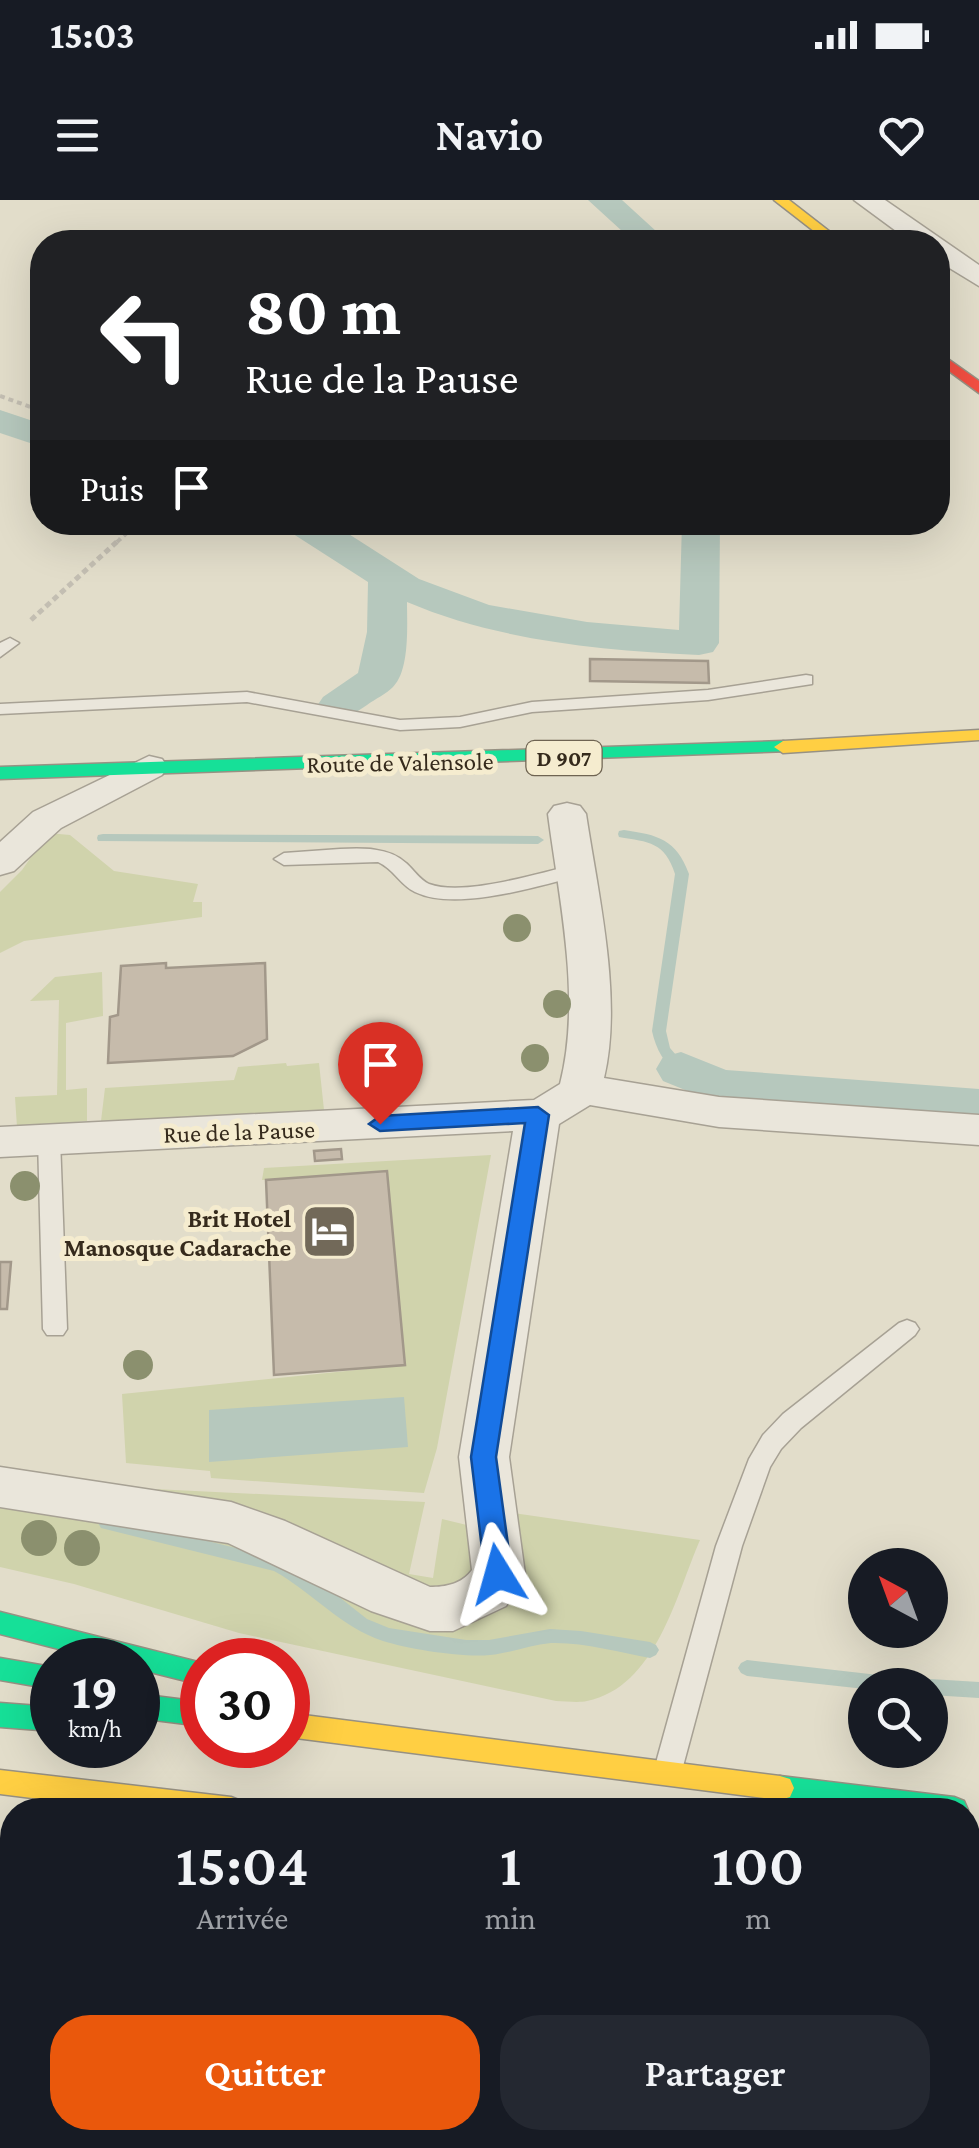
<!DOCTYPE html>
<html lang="fr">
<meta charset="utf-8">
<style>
:root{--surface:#171b24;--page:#242831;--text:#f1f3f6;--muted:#9ea1a6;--accent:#ea580c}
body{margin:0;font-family:"Crimson Pro",serif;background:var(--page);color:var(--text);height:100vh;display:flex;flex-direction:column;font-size:38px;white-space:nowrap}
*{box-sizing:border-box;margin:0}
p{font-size:32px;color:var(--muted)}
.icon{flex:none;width:55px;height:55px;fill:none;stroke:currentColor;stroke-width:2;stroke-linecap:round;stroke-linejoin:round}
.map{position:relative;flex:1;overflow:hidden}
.details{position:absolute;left:0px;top:1598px;width:980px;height:352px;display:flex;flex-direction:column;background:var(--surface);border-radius:40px 40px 0 0;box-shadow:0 10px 40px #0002}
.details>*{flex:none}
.guide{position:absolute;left:30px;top:30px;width:920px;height:305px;border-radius:40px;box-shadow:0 10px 40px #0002;background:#202124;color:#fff;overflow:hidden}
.needle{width:65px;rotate:319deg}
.buttons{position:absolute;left:848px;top:1348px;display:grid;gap:20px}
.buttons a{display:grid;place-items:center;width:100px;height:100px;border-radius:50%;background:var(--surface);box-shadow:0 10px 40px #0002;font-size:50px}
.speed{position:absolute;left:30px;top:1438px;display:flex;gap:20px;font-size:50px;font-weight:700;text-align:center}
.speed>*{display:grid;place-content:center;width:130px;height:130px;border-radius:50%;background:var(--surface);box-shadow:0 10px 40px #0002;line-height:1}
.speed small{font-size:25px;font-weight:400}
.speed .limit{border:15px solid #d22;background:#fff;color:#111}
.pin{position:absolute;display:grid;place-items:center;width:85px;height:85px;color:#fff;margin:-102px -42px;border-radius:50% 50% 50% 0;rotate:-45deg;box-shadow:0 0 10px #0007}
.pin .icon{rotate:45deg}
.me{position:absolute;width:110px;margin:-55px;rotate:352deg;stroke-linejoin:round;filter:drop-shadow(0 0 8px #0008)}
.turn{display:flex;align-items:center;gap:35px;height:210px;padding:0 50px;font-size:45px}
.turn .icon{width:130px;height:130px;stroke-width:2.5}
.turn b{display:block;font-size:70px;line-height:85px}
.then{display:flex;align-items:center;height:95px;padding:0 50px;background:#0003;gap:20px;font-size:38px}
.eta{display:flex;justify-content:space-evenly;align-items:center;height:170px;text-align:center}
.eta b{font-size:60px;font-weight:600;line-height:70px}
.button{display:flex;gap:20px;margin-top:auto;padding:20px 50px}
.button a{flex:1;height:115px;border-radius:40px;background:var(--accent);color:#fff;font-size:40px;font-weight:600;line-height:115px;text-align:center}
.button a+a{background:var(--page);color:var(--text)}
.status{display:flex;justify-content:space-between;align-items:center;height:70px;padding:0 50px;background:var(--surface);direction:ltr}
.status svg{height:28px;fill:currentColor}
header{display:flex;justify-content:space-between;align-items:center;height:130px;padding:0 50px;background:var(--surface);font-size:45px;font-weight:600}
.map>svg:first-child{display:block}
.green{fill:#d0d3ac}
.water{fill:#b6c8bd}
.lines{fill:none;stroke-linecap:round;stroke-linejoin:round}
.stream{fill:#b6c8bd;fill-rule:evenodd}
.canal{fill:#b6c8bd;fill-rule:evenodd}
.building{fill:#c6bbab;stroke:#a2988a;stroke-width:2.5}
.lane-casing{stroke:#a7a194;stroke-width:3}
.street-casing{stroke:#a7a194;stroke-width:3}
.fast-casing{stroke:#979183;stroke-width:3}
.slow-casing{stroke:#979183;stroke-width:3}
.jam-casing{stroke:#979183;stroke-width:3}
.path-far1{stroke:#c3beb2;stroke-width:4;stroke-dasharray:5 4;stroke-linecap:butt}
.path{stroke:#c3beb2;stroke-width:5;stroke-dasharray:6 4;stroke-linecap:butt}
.lane{fill:#eae6db;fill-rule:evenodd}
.street{fill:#eae6db;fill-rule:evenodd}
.fast{fill:#16e098;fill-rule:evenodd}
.slow{fill:#ffcf43;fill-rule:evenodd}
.jam{fill:#f24e42;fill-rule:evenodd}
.tree{fill:#8b906e}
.route{fill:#1a73e8;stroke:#114b97;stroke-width:2.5}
.labels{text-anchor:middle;stroke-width:10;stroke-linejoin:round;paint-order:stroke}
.shield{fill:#f5eccf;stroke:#6f6452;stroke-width:2.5}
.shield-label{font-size:22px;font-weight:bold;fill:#352a1c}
.street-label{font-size:25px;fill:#352a1c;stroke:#f5eccf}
.poi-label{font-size:25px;font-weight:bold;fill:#352a1c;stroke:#f5eccf;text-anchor:end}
</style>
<div class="status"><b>15:03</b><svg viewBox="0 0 49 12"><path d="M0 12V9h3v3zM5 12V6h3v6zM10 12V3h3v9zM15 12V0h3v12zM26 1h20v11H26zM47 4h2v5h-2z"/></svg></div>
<header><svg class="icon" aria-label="menu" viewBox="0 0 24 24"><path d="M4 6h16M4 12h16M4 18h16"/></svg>Navio<svg class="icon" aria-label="heart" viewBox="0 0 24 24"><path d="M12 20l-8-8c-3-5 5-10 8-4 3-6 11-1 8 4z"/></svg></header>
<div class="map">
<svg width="979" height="1948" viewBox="0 0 979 1948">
<rect width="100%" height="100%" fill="#e2ddca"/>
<path class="green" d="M48 633 70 635 114 671 198 684 193 702H202V717L24 741 0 753V692L22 670Z
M102 772 103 816 66 823V890L87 888V921L17 927 15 897 57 895 59 800 30 801 55 777Z
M286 863 287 866 319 863 324 910 101 921 105 888 234 880 238 867Z
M491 955 437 1248 424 1293 211 1278 210 1271 126 1263 122 1194 405 1165 387 972 262 980 264 968Z
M154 1289 425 1302 409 1374 433 1378 442 1319 475 1327 476 1377 440 1396 230 1305Z
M0 1305 206 1325 487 1415 507 1312 700 1340C676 1395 656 1487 587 1501 578 1503 565 1501 556 1501L239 1433 74 1384 0 1367Z"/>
<path class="water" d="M404 1197 408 1247 209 1262V1210Z"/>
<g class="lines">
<path class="stream" d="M624 630C658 635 676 639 689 674L666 831 670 848 688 869 681 874C664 865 656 849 652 831L675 674C665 642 649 642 619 637L618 634 619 631Z
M103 634 538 636 544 640 538 644 98 641 97 638 98 635Z
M107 1316 284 1360 310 1374 367 1419 389 1428 466 1440H489L550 1429 581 1431 650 1442 656 1445 659 1450 656 1455 650 1458C618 1452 583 1442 551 1443 530 1445 510 1453 490 1455 464 1458 408 1449 383 1441 342 1428 312 1392 274 1371L101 1328 98 1323 101 1318Z
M747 1460 896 1477 902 1480 905 1485H865V1489L747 1476 741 1473 738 1468 741 1463Z
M930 1479 979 1482V1498L930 1495V1485H922Z
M968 1767 979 1768V1786L968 1785Z
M355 1938H381L375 1948H348Z"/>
<path class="canal" d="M588 0H622L668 42H634Z
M0 210 42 224V247L0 233Z
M281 322H330L419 379 489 405 587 422 679 430 682 322H720L719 443 713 452 699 455C600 450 499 441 407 402 407 425 410 470 393 487 386 494 375 499 367 505 351 516 342 520 323 515L317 506 323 497 358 473 367 432 368 382 287 330Z
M681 852 726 870 979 889V923L717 903 663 881 656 869 663 857Z"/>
</g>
<path class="building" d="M590 459 708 461 709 483 590 481Z
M166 763V768L265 763 267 839 233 856 108 863 110 817 118 815 121 766Z
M341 949 342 959 315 961 314 951Z
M387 971 405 1165 274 1175 266 980Z
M0 1062H11L7 1109H0Z"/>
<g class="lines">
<defs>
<path id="lane" d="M10 438 19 443 0 457V443Z
M806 475 812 476V484L708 500 532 512 460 527 400 530 247 502 0 514V504L247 492 400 520 460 517 532 502 708 490Z
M340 649C362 648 389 647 406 663 414 670 420 680 429 684 464 697 538 673 574 665L584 671 581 675C539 686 456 712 415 692 400 685 394 669 378 662L284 665 274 659 284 653Z
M49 931 60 939 67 1129 63 1135H47L43 1129 38 939Z
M907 1120 915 1123 919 1129 915 1135 801 1228 781 1249 770 1267 742 1346 682 1570 678 1579 668 1582 658 1579 654 1570 716 1346 749 1259 763 1235 783 1214 899 1123Z"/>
<path id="street" d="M854 0H885L979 65V86L938 61V42H911Z
M149 556 162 559 168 567 162 575 61 628 14 671 0 675V642L33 612Z
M567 603 580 606 586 614C598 694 623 799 604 878L719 897 979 915V945L719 927 590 905 559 924 509 1257 525 1374 506 1406 453 1431H430L371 1411 228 1343 0 1307V1267L231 1302 285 1321 430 1387C446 1387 462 1384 472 1370L459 1257 513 931 0 957V927L534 900 560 884C582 798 559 700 548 614L554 606Z"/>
<path id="fast" d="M783 541 790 543V551L0 579V567Z
M0 1412 202 1463V1485L138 1469V1460H102L0 1434Z
M0 1458 52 1467V1489L0 1480Z
M138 1494 202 1502V1526L138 1518Z
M0 1503 52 1507V1531L0 1527Z
M780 1576 954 1597 964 1601 968 1610H855L780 1600 770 1597 766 1588 770 1579Z
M968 1657 979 1658V1684L968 1683Z
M968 1834 979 1835V1865L968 1863Z"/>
<path id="slow" d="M774 0H789L843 42H828Z
M979 530V540L783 553 774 547 783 541Z
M288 1513 780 1576 790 1579 794 1588 790 1597 780 1600 288 1537Z
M0 1570 231 1597 241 1601 245 1610H128L0 1594Z
M463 1938H503L499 1948H458Z"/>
<path id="jam" d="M938 152 979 181V193L938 163Z"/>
</defs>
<use href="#lane" class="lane-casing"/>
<use href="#street" class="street-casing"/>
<use href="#fast" class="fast-casing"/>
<use href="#slow" class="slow-casing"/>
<use href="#jam" class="jam-casing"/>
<path class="path-far1" d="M0 196 42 211
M117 342 139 322"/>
<path class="path" d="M31 420 120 339"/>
<use href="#lane" class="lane"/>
<use href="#street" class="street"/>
<use href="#fast" class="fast"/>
<use href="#slow" class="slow"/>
<use href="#jam" class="jam"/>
</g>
<g class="tree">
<circle cx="517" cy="728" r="14"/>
<circle cx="557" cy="804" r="14"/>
<circle cx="535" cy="858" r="14"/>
<circle cx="25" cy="986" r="15"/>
<circle cx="138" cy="1165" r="15"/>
<circle cx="39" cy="1338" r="18"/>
<circle cx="82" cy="1348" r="18"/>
</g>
<path class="route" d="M538 907 549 915 496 1257 512 1374 508 1382 498 1385 489 1382 485 1374 471 1257 525 923 380 931 369 924 380 916Z"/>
<defs>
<symbol id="hotel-square" viewBox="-11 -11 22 22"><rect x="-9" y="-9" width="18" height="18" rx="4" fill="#726959" stroke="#f5eccf"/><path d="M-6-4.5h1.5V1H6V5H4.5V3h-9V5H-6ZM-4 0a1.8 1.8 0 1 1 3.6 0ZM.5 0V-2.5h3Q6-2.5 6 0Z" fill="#fff"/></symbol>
</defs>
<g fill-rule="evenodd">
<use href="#hotel-square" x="298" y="1000" width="63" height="63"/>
</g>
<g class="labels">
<rect class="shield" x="526.5" y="541" width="75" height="34" rx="8"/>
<g class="shield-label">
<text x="564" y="566">D 907</text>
</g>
<g class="street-label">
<text transform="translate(400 562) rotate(-1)" y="9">Route de Valensole</text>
<text transform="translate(239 931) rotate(-2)" y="9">Rue de la Pause</text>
</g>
<g class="poi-label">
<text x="291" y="1027">Brit Hotel<tspan x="291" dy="29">Manosque Cadarache</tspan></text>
</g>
</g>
</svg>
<div class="buttons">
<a><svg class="needle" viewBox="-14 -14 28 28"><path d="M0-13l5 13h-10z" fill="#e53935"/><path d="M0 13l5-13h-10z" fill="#9ea1a6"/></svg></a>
<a><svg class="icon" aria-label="search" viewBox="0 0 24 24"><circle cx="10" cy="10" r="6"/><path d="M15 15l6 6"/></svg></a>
</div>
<div class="speed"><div>19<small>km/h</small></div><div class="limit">30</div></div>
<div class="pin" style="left:380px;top:924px;background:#d93025"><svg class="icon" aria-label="arrive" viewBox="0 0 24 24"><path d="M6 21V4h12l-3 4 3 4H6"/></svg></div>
<svg class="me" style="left:498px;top:1374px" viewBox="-20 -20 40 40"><path d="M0-17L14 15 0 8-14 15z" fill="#1a73e8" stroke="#fff" stroke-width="4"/></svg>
<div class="guide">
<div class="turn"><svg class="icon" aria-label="left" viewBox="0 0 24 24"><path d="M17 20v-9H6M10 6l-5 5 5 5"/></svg><div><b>80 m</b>Rue de la Pause</div></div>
<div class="then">Puis<svg class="icon" aria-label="arrive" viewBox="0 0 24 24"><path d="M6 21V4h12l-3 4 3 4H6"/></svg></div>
</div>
<section class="details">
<div class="eta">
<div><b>15:04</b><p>Arrivée</p></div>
<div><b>1</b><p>min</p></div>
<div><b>100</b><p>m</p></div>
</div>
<div class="button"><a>Quitter</a><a>Partager</a></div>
</section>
</div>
